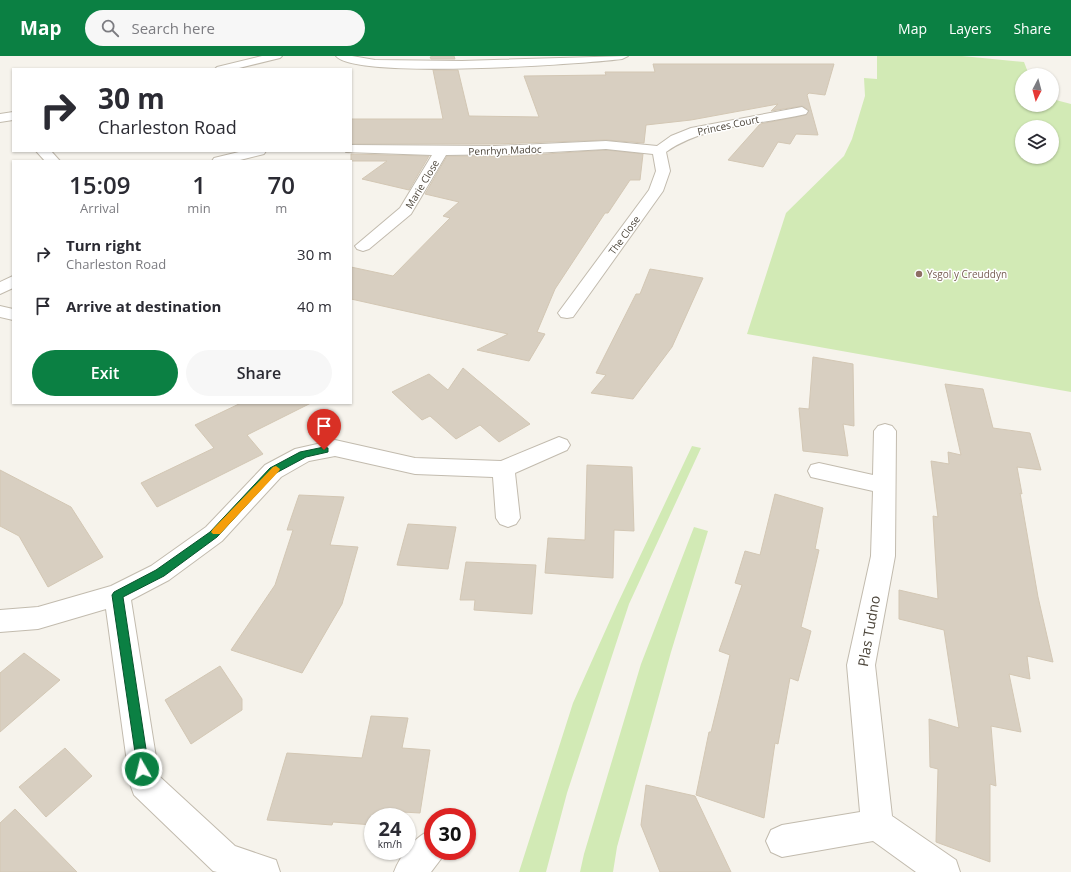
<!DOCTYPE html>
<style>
:root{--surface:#fff;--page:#f7f7f7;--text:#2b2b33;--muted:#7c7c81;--accent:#0b8043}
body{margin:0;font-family:"Open Sans",sans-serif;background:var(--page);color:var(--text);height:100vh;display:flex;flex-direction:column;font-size:15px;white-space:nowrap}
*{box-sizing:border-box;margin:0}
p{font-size:13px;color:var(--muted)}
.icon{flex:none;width:22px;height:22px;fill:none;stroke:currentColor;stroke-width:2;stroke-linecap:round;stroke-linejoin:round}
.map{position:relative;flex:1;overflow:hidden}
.sheet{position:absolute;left:12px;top:104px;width:340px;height:244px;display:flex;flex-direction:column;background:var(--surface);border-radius:0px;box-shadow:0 1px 3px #0004}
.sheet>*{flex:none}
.hud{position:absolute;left:12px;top:12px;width:340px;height:84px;border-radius:0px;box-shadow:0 1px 3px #0004;background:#fff;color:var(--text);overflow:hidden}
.needle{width:26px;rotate:186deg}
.buttons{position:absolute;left:1015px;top:12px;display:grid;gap:8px}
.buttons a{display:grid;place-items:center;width:44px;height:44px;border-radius:50%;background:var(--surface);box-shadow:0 1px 3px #0004;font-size:20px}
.speed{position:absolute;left:364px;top:752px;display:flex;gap:8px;font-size:20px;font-weight:700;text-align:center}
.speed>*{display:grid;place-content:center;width:52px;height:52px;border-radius:50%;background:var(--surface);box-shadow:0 1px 3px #0004;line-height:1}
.speed small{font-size:10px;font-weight:400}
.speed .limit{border:6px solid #d22;background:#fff;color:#111}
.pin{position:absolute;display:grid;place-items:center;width:34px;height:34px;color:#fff;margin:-41px -17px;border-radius:50% 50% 50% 0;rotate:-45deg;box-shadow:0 0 4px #0007}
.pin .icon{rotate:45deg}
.me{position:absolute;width:44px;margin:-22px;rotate:352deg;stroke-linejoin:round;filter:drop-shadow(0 0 3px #0008)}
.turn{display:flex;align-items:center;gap:14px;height:84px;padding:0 20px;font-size:18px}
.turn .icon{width:52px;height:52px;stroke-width:2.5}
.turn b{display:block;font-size:28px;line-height:34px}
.eta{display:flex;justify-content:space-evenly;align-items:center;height:68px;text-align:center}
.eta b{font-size:24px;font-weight:600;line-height:28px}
.button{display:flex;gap:8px;margin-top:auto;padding:8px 20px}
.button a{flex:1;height:46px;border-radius:24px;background:var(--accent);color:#fff;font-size:16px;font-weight:600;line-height:46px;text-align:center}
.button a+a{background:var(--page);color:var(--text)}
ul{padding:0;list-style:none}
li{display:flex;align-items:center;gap:12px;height:52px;padding:0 20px}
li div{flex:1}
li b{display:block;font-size:15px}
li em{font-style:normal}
header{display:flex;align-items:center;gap:24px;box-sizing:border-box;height:56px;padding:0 20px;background:var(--accent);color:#fff}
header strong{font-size:19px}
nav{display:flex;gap:22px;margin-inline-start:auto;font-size:14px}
.search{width:280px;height:36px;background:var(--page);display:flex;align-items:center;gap:10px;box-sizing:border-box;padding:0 14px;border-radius:22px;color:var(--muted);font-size:15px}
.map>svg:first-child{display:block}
.green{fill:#d2eab5;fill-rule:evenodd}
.building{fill:#d8cfc1;stroke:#d3c7b4}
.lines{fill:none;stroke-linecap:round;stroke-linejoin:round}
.minor-casing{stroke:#c2bbae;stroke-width:2}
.tertiary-casing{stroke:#c2bbae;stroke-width:2}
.minor{fill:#fff;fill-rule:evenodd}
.tertiary{fill:#fff;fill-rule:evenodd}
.route{fill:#0b8043;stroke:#07532c}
.slow{fill:#f59e0b}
.education-dot{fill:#8d6e63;stroke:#fff;stroke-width:1.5}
.labels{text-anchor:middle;stroke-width:3;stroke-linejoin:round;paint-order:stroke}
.far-street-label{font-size:10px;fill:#4b4439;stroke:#fff}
.far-education-label{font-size:10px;fill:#785e54;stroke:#fff;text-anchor:start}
.near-street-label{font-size:14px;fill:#4b4439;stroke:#fff}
</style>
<header>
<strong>Map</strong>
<div class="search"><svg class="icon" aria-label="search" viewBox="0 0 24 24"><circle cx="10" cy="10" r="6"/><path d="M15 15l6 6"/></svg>Search here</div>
<nav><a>Map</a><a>Layers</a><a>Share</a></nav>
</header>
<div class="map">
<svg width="1071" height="816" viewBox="0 0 1071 816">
<rect width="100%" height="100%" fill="#f6f3ec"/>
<path class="green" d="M877 0H962L1024 6 1029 19H1022V49H1052V43L1071 48V336L747 278 786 157 844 100 852 83 865 40 864 22 877 23ZM1022 71H1052V101H1022Z
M692 390 701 392 629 548 567 737 546 816H519L573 647 616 551Z
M694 471 708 475 671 596 617 791 613 816H580L584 798 641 608Z"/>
<path class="building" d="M434 0H454L455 3H431L430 1Z
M653 8H834L825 39 809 37 807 39 818 79 796 78 790 88 778 86 763 111 728 104 760 68 806 59 809 54 802 50 771 55 778 48 691 64 646 69 644 87 606 84 495 88H351V63H443L433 14H458L469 60 539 61 524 20 606 19 605 16H655Z
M606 94 643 98 640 124H630L608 157H605L555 233 537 276 545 278 529 305 477 294 508 278 351 243V211L393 220 450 162 443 160 459 146 425 138 447 100H516Z
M351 98 429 100 409 134 362 123 387 105H351Z
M650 213 703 222 672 291 633 343 591 337 606 319 596 317 636 238H640Z
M813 301 853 308 854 370 843 368 848 400 803 395 799 352 809 353Z
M463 312 476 323 530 368 499 386 480 369 456 383 430 360 422 364 392 336 429 318 448 334Z
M945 328 983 333 993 372 1030 377 1041 414 1017 411 1022 438 1020 437 1038 541 1053 606 1027 600 1030 623 1009 618 1021 676 991 670 996 730 990 728V806L936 786 938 713 930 711 929 663 959 672 944 574 899 563V534L938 543 933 460 938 461 931 405 949 408 948 396 961 399Z
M241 347H311L247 379 263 398 157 451 141 427 214 392 195 369Z
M587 409 632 411 634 475 614 474 613 522 545 517 548 482 585 484Z
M0 414 71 451 103 501 48 531 19 480 0 470Z
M775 438 823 452 815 493 819 494 801 571 811 575 798 625 790 622 778 688 775 687 764 762 696 739 709 676H711L730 599 719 595 742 529 735 527 745 495 760 499Z
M299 439 344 441 330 489 358 491 342 548 302 617 231 594 275 529 293 474H287Z
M408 468 456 471 448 513 397 509Z
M466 506 536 509 532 558 474 554 475 544H460Z
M24 597 60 624 0 676V617Z
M220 610 242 643V654L191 688 165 644Z
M371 660 408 662 402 692 430 694 420 757 385 755 384 761H373V769L333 766 332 769 267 764 287 697 362 702Z
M65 692 92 720 46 761 19 731Z
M646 729 695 740 731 816H660L641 769Z
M15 753 77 816H0V767Z"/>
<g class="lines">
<defs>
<path id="minor" d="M336 0H352L375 4 462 5 628 0 622 3C584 8 354 24 336 0Z
M802 51 808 55 806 58C760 69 706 68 666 96L670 115 663 135 573 261 567 262 561 261 558 257 649 134 656 115 653 98 606 93 516 98 446 99 411 158 369 193 363 195 357 193 355 190 400 152 432 99 346 96 351 95V89L495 90 606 85 657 90 671 80 691 72Z
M36 95H51L60 105H45Z
M243 95H266L264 98 236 105H212L214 102Z
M13 220V232L0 238V226Z
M0 250 13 253V264L0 261Z
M885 368 892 370 896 375 895 500 875 609 892 760 956 804 960 816H916L873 785 782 801 771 796 766 785 771 774 782 769 860 756 847 609 871 500 873 435 811 421 808 415 811 409 819 407 873 419 874 375 878 370Z
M559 381 567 384 570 389 567 394 515 417 520 462 516 468 508 471 500 468 496 462 493 421 415 418 335 400 309 405 281 421 222 485 169 524 131 544 159 720 235 790 276 804 280 816H217L213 815 134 739 130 728 106 553 38 573 0 576V554L38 551 111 530 151 510 206 471 265 409 295 393 335 384 415 402 501 405Z
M433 773V795H447L431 816H394C401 798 415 780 433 773Z"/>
<path id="tertiary" d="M262 0H282L280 2 235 13H215L217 11Z
M13 56V64L0 66V58Z"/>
</defs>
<use href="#minor" class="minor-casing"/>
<use href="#tertiary" class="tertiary-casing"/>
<use href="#minor" class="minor"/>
<use href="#tertiary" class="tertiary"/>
</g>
<path class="route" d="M324 391 328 392V396L306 401 276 417 217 481 164 520 123 541 149 713 147 717 142 719 138 717 112 539 114 536 156 514 210 476 270 412 300 396Z"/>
<path class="slow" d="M276 410 280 413 279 415 220 478H213L211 476 213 473 273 411Z"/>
<circle class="education-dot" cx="919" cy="218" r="4"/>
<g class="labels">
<g class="far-street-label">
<text transform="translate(728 69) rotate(-12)" y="4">Princes Court</text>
<text transform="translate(505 94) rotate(-2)" y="4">Penrhyn Madoc</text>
<text transform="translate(422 128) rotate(-59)" y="4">Marie Close</text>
<text transform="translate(624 179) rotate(-54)" y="4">The Close</text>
</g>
<g class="far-education-label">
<text x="927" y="222">Ysgol y Creuddyn</text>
</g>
<g class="near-street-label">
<text transform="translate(869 575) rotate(-80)" y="5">Plas Tudno</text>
</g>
</g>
</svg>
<div class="buttons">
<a><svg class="needle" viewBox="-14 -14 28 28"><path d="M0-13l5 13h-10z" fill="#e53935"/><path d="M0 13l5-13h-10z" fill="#7c7c81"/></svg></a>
<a><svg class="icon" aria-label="layers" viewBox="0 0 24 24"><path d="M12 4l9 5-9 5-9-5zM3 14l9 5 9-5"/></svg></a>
</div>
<div class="speed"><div>24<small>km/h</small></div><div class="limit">30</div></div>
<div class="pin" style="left:324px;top:394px;background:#d93025"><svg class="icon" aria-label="arrive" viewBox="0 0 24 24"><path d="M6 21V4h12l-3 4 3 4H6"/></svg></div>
<svg class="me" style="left:142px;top:713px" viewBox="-20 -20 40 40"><circle r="17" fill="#0b8043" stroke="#fff" stroke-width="3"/><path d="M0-11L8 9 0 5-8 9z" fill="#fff"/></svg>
<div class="hud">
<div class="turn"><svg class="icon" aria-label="right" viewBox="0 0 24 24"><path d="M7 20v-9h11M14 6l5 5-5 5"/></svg><div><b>30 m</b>Charleston Road</div></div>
</div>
<section class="sheet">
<div class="eta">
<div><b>15:09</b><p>Arrival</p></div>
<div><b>1</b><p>min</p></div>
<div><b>70</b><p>m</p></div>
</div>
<ul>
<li><svg class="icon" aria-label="right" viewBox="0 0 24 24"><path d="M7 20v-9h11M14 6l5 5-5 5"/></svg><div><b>Turn right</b><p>Charleston Road</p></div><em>30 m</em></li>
<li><svg class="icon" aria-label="arrive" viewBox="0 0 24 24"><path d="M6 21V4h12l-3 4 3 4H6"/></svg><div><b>Arrive at destination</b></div><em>40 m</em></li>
</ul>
<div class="button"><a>Exit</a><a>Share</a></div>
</section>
</div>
